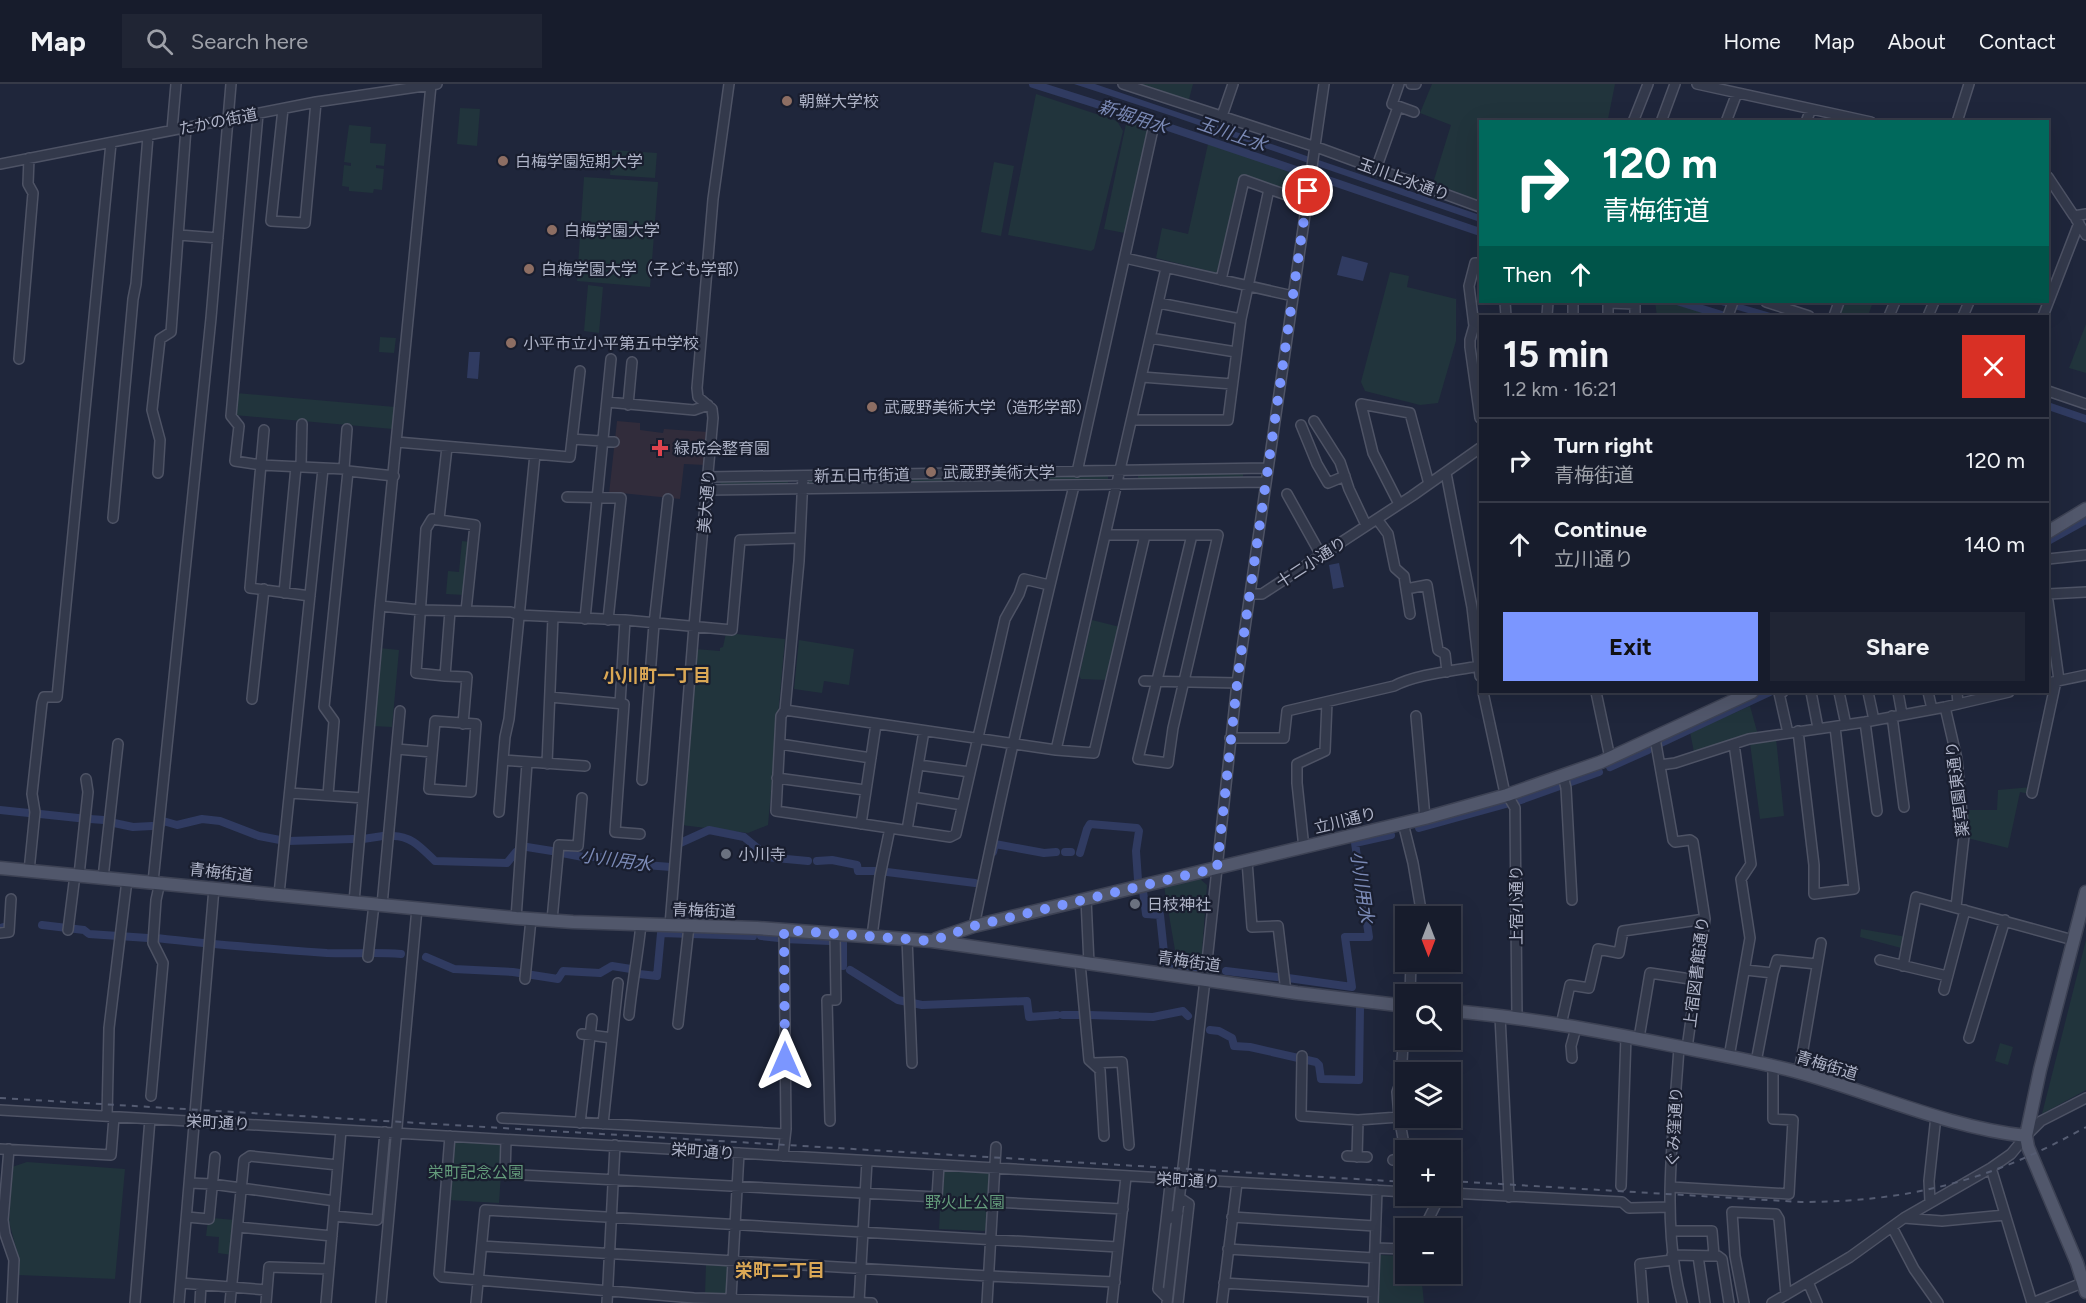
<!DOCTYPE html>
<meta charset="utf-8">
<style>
:root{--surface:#171c2c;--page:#202534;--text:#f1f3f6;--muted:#9ea1a9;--line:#363a48;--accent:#7b96ff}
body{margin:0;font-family:Figtree,"Noto Sans JP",sans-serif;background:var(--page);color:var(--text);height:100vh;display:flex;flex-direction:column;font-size:22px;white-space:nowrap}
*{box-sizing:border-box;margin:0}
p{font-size:20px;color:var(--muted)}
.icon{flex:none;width:33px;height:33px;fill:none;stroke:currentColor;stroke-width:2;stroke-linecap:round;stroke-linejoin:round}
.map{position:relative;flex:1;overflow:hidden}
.sheet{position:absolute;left:1479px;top:231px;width:570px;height:378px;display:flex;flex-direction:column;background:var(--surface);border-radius:0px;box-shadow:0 6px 24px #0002,0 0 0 2px var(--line)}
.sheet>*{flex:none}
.top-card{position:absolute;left:1479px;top:36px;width:570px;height:183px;border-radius:0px;box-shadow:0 6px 24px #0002,0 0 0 2px var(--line);background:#00695c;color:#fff;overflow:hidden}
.needle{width:39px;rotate:180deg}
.fabs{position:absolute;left:1395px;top:822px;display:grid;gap:12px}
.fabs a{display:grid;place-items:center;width:66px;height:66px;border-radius:0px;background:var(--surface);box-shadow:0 6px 24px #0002,0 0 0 2px var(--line);font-size:30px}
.pin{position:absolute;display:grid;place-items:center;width:51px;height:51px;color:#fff;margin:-26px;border:3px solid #fff;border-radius:50%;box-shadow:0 2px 6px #0007}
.me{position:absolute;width:66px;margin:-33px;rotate:0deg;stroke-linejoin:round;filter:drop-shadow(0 0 4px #0008)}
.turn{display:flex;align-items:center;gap:21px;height:126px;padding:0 24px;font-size:27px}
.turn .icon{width:78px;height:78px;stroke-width:2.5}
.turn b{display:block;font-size:42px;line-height:51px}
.then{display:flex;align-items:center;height:57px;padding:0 24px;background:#0003;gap:12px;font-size:22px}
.round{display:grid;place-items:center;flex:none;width:63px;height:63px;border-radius:0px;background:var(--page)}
.summary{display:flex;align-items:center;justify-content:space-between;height:102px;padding:0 24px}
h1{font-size:36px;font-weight:700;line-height:45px}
.button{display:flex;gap:12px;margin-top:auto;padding:12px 24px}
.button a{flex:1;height:69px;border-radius:0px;background:var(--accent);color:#111;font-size:24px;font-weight:700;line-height:69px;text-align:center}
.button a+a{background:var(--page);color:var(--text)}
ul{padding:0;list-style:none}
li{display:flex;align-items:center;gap:18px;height:84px;padding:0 24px;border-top:2px solid var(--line)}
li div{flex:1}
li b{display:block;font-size:22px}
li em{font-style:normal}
header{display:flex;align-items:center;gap:36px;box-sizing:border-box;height:84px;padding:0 30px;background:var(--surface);border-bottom:2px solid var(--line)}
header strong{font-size:28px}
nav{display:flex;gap:33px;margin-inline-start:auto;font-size:21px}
.search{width:420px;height:54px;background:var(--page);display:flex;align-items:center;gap:15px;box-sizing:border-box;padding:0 21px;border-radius:0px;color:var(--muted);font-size:22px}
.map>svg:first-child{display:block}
.medical{fill:#312c3b}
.green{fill:#21343c}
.water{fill:#303b61}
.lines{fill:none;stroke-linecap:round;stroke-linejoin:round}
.canal{stroke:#303b61;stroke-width:8}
.minor-casing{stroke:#4e5365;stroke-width:12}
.major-casing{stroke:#3d4254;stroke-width:15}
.minor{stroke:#33394b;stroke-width:9}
.major{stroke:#51576b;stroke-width:12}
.rail{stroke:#555c72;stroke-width:2;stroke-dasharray:6 6;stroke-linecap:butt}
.route{stroke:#7b96ff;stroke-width:10;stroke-dasharray:0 18}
.education-dot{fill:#8d6e63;stroke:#191e2f;stroke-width:2}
.health-dot{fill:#e0444e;stroke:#191e2f;stroke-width:2}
.worship-dot{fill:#6b7280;stroke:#191e2f;stroke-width:2}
.labels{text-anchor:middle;stroke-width:4.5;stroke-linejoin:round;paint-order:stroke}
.poi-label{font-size:16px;fill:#aeb3c7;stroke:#191e2f;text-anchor:start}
.street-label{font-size:16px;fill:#aeb3c7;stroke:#191e2f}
.park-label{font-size:16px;fill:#639a7a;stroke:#191e2f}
.water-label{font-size:18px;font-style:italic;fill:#7b8ab6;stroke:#191e2f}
.neighbourhood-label{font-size:18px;font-weight:bold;fill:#dba855;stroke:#191e2f}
</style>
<header>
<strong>Map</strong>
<div class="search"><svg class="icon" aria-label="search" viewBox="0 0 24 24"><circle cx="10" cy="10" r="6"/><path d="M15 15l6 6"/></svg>Search here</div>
<nav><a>Home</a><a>Map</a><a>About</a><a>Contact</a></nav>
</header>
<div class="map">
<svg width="2086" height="1219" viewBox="0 0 2086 1219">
<rect width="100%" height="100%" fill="#1f263b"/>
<path class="medical" d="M617 337 640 339V346L663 349 664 345 708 348 705 381 684 380 680 415 621 409 609 410Z"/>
<path class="green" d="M1140 0H1193L1188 19 1139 3Z
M1432 0H1615L1608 35 1610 37 1480 38V117L1433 99 1451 41 1420 29Z
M1036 10 1117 37 1123 47 1094 165 1091 167 1008 151Z
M460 24 480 25 477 62 457 60Z
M1127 35 1152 43 1130 150 1104 145Z
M349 41 371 43 370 59 386 60 384 82 376 81V84L384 85 382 106 374 105 373 109 349 107V103L342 102 344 81 351 82V79L344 78Z
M1208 60 1302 90 1299 109 1297 112 1241 93 1220 186 1217 189 1156 174 1162 144 1188 150Z
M612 66 657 69 655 94 610 91Z
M994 78 1014 82 1001 152 981 148Z
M584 93 658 98 650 203 577 197Z
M1390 188 1409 192 1407 203 1456 215V257L1438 319 1420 321 1365 307 1361 298Z
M588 201 603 203 599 249 584 247Z
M1655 218H1675L1721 232H1657Z
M1844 218H1873L1868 232H1838Z
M2086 240V289L2069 284Z
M380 253 396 254 394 269 379 268Z
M236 309 395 323 393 345 234 331Z
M1243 388V396L1138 398V390Z
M1108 390V398H1017V394L1019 392Z
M1010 392V400L870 402 871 394Z
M865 394 863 402H808L807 399 809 396Z
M788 395V403L721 404 720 396Z
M462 457 470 458 464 511 446 510 448 487 459 488Z
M1092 536 1120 543 1109 594 1106 596 1081 595 1079 592Z
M726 549 785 555 768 741 748 749 681 741 695 565 720 567V564L723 563Z
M799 556 854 565 849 601 824 597 822 609 794 605Z
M379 564 399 566 392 643 373 642Z
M1750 622 1758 651 1694 668 1690 648Z
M1776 654 1784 732 1760 735 1750 659Z
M2032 703 2030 710 2020 708 2008 764 1967 754 1965 726H1997L1998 706Z
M1199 794 1207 801 1201 881 1177 878 1164 802Z
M1861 845 1907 853 1905 865 1860 853Z
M2086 856V1006L2042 1030Z
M2000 959 2013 963 2008 981 1995 977Z
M455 1055 500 1058 503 1061 499 1119 448 1116Z
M27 1078 125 1085 115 1195 18 1191V1171L9 1138 12 1083Z
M944 1084 989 1088 991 1091 988 1145 984 1147 939 1145 942 1087Z
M212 1134 235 1136 232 1171 218 1169 219 1153 206 1152 208 1136Z
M1379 1171 1405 1172 1406 1190H1421L1424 1219H1377Z
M706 1180 726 1181 729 1184 728 1208 725 1211H705Z"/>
<path class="water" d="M1074 0H1095L1480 131V138L1169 31Z
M1342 172 1368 179 1363 197 1337 191Z
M1711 218H1733L1781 232H1758Z
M469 268H480L478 295 467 294Z
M2048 318 2086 331V339L2048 326Z
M1339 479 1344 503 1333 505 1329 481Z
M1420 902 1447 905V910H1419Z"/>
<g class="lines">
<path class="canal" d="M1033 0 1147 36 1302 88
M1319 93 1480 148
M1680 218 1725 232
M2048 457 2086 436
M1659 660 1770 608
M1610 683 1648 666
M1518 717 1599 688
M0 726 29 729
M40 730 78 734
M90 735 104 736
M114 739 133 743 152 742
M161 741 163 737 177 741 202 735 220 737 259 752 280 756
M1419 744 1506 720
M393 752C412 752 422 765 435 777L507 779 516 768
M363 755 383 752
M288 757 353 755
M527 763 552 767
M678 766V760L709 746 744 753 761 767 765 773 808 777
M993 768 995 760 1044 769 1056 768
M1065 768H1071
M562 769 583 773H623L632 780 671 783
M1080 769 1087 745 1090 740 1137 744 1139 747 1136 767 1138 796
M817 777 832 776 857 781 858 787H875
M887 788 975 799
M1143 807 1146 830 1160 831 1165 878 1168 881 1199 884
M42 841 84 846 89 850 148 854
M0 844 4 843
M761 852 779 854
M157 854C214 861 270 865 327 869 352 870 376 868 401 870
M784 855 830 857
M843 858V882
M426 873 454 885 513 888 558 895 563 887 600 889 612 882 631 885 639 890 657 892 661 849 753 852
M850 886 898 916 922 921 1027 917 1029 933 1057 931
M1226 887 1277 893
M1288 894 1352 903 1345 853H1369L1355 759 1391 751
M1063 931H1080
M1089 931 1153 933 1183 927 1188 932
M1210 946 1219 947 1232 954 1234 962 1250 963 1316 978 1319 981 1321 995 1359 996 1360 924"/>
<defs>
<path id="minor" d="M1123 0 1322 65 1480 123
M1399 0 1392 20 1414 28
M1411 0H1416
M1697 0 1871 38
M283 25 271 137 305 139 316 18
M258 30 231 332 239 342 235 377 261 381 344 385 348 387 394 392
M1222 32 1233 0
M1633 38 1648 0
M1661 38 1675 0
M1726 38 1737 9
M1806 38 1811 25
M1957 38 1969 0
M172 46 176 0
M0 80 316 18 437 0
M1376 85 1398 23
M2048 93 2074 132 2086 130
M1269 105 1307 118
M2076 135 2086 151
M179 151 218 154
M1125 174 1293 212
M1480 179H1475L1469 202 1474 242 1470 256V263L1480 334
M1505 218 1506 232
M1573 218V232
M1766 218 1809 232
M1159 219 1241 235
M1547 232 1548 218
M1608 232V219L1635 220V232
M1728 232 1733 218
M1834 232 1839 218
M1889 232 1895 218
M1928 232 1934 218
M1963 232 1969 218
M2043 232 2079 139
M1150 254 1236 268
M19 275 33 109 28 100 29 74
M1142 293 1232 300
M2048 307 2086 320
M607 318 694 326 708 321
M628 321 632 278
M1132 336H1228L1241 235 1269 105 1244 96 1221 196
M1314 337 1340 378 1349 405 1366 441
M1301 341 1317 380 1328 399 1345 392
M264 346 250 504 310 512
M572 355 614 358
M397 358 570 373 580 287
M301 382 302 340
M344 385 347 345
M1077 388 1153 45
M158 389 160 356 152 326 160 255 171 248 186 44
M1446 389 1472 523 1480 592
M803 392 799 477 785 626 1056 666 1166 184
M708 393 1267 384
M707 406 1265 398
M1287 410 1321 471
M567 413 621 414 608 536
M1399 420 1373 369 1361 320 1410 329 1429 400
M113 434 133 215 136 200 148 52
M439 435 447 363
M1377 435 1388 450 1395 484 1404 492 1406 505 1427 501 1438 566 1445 570 1447 588
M1106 451H1145
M2048 475 2086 471
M1406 505 1410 530
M284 509 296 383
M1250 510H1262L1412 412 1480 364
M2048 510 2086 508
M2048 517 2059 596
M380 522 421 526 511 528 519 531 625 536 732 546 740 456 800 454
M450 527 445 592 416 589 426 445 432 435 475 441 466 527
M585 535 611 275
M445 592 467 593 463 640
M1144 597 1237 599
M2048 599 2086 591
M1483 608 1504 705 1515 724 1517 934
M1596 608 1610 674
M1783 608 1779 609 1788 649
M1811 608 1818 644
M1839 608 1846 641
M1868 608 1874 636
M1898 608 1902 630
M1928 608 1932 625
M1957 608 1958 620
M550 613 624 620 615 748 640 750
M252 615 264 505
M620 620 625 536
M1945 623 1957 675 1964 752 1956 823
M785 626 781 632 776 727 950 753 956 750 1005 535 1019 510 1024 495 1049 501
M1416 632 1425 734
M1892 632 1904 723
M435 637 476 640 471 708 429 705Z
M1865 638 1877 727
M1798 647 1814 781V810L1854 805 1835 643
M1230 654H1284L1287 627 1394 602C1417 590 1453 587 1479 582
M1655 654 1673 756 1675 758 1690 756 1693 758 1705 835 1687 964
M780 660 871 674
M397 665 432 668
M1056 666 1094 669 1145 451H1218L1173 644 1168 679 1138 675 1192 451
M503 676 505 653 509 635 535 370
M547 680 553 533
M919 681 970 688
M1660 681 1675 679 1749 655 1865 638 1945 623 2009 608
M1563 692 1566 704 1572 816
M777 694 865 706
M642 696 654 540 668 415
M290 709 363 714
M2032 709 2056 597
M328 711 334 637 324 623 348 387
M913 713 962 721
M499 728 503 676 585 682
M1403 739 1413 779 1422 832
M861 740 876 640
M907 746 924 647
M1304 764 1297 699V680L1325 667 1327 618
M1247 777 1252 843 1278 842 1286 908
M29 787 35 728 32 710 42 619 44 613H57L111 59
M79 791 88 708 86 695
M103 794 118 660
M153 798 211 234 231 0
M279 810 323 385
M1086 815 1089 880
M354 818 380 522 431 1
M382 821 400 627
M516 834 527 679
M552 836 559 761 578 762 582 714
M670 841 694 542 713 334 712 325 698 313 697 304 713 115 729 0
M974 842C1004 695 1038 548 1074 402
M68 846 75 791
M0 849 9 848 11 815
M872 852 880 792 890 744
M907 854 912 979
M368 873 374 820
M1880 876 1947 892
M1080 879 1089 976 1100 986 1104 1052
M1903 882 1916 813 2073 856
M1746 886 1773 889 1756 978
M1773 889 1777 876 1817 880
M525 895 531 835
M1944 906 1965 826
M1410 910 1411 878
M629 931C632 900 638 871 641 840
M1500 932 1509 1113
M678 940 689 842
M1561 941 1570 901 1589 904 1598 865 1619 869 1623 847 1705 835
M582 950 612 954
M1639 954 1650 889 1697 896
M1969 954 2005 836
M1679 963C1674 1045 1660 1139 1682 1219
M1302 972 1301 1032 1358 1036
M1729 973 1750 854 1741 795 1751 780 1734 660
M1572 974 1571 962 1576 944
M1093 979 1122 978 1129 1061
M1799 989 1821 859
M151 1012 163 879 153 859 156 816 160 798
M0 1026 1406 1108
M107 1032 109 944 127 796
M1399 1033 1406 1071
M502 1034 785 1050
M830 1037 827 916H836L835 849
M580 1039 592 935
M603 1040 618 899
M450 1052 439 1190 442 1193 694 1214 872 1219
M506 1056 505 1090 937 1113 939 1081
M0 1065 111 1071 114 1033
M9 1065 3 1136 5 1150 14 1176 12 1219
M783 1072 786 1045 784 846
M1347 1072 1367 1073
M1357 1073 1358 1036 1399 1033 1397 1008 1401 997 1405 922
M1393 1076 1406 1074
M1991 1084 2032 1219
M1165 1095 1170 1101 1166 1137
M190 1099 212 1100 335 1117
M1621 1102 1626 952
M1671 1103 1789 1110 1793 1036 1773 1035V982
M1450 1109 1622 1118 1629 1124 1670 1123
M993 1118 1123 1125
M1930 1118 1929 1097 1936 1032
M334 1132 377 1136 385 1048
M187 1133 209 1135 215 1073
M1232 1133 1375 1142
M1904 1134 1991 1084 2011 1070 2026 1052 2041 1037 2086 1014
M238 1143 332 1152
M1892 1143 1914 1185 1938 1219
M1424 1144 1440 1112
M1671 1147H1712L1714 1171
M482 1162 989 1192 1115 1198
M1375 1164 1406 1165
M1228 1165 1374 1174
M1672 1171 1718 1172 1722 1175 1729 1219
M1698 1172 1705 1219
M1808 1198 1817 1219
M181 1199 267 1206
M1224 1199 1373 1208
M731 1214 739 1069
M1167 1214 1158 1205 1166 1137 1178 1129
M859 1218 867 1077
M135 1219 150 1035
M179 1219 214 804
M200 1219 201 1201
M230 1219 244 1076 250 1072 338 1081
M266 1219 269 1183 329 1185
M326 1219 341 1046
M381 1219 417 824
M476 1219 485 1126 1118 1163
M607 1219 615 1061
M987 1219 996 1063
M1112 1219 1126 1093
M1167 1219 1205 896 1237 599 1324 0
M1178 1219 1189 1120 1180 1114
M1222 1219 1237 1099
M1373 1219 1377 1106
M1643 1219 1640 1180 1672 1176
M1744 1219 1735 1172 1732 1128 1776 1130 1779 1135 1786 1211
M1772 1219 1850 1173 1904 1134 1942 1137 2005 1131
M2032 1219 2082 1199"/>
<path id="major" d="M2048 448 2086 425
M0 784 516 834 573 838 757 844 932 857 1297 909 1406 922
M2086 808 2040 986 2026 1052 2028 1063 2077 1179 2086 1208
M936 855 974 842 1425 734 1507 711 1601 678 1752 608
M1450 927C1526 933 1600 947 1675 962 1715 970 1755 977 1794 987 1872 1008 1946 1043 2026 1052"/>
</defs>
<use href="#minor" class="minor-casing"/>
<use href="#major" class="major-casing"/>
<use href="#minor" class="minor"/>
<use href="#major" class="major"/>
<path class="rail" d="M0 1014 1406 1098
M1450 1097 1801 1118C1910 1118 1992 1096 2086 1043"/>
</g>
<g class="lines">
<path class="route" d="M785 976 784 846 932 857 974 842 1217 784 1238 591 1308 107"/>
</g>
<g class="education-dot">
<circle cx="787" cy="17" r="6"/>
<circle cx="503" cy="77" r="6"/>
<circle cx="552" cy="146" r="6"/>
<circle cx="529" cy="185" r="6"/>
<circle cx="511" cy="259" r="6"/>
<circle cx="872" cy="323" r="6"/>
<circle cx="931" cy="388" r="6"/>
</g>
<path class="health-dot" d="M657 355h6v6h6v6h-6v6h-6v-6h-6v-6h6z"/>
<g class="worship-dot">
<circle cx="726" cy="770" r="6"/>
<circle cx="1135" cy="820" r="6"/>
</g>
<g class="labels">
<g class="poi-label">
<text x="799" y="23">朝鮮大学校</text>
<text x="515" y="83">白梅学園短期大学</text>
<text x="564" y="152">白梅学園大学</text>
<text x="541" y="191">白梅学園大学（子ども学部）</text>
<text x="523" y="265">小平市立小平第五中学校</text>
<text x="884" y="329">武蔵野美術大学（造形学部）</text>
<text x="674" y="370">緑成会整育園</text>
<text x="943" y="394">武蔵野美術大学</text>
<text x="738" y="776">小川寺</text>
<text x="1147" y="826">日枝神社</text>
</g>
<g class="street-label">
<text transform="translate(218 37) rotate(-11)" y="6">たかの街道</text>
<text transform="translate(1404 95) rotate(20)" y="6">玉川上水通り</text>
<text transform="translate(862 391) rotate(-1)" y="6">新五日市街道</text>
<text transform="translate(706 417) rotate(-85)" y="6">美大通り</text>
<text transform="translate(1311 478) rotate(-33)" y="6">十二小通り</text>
<text transform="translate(1957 705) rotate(-97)" y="6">薬草園東通り</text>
<text transform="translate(1345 736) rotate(-14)" y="6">立川通り</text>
<text transform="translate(221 788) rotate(6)" y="6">青梅街道</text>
<text transform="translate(1516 821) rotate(-90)" y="6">上宿小通り</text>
<text transform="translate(704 826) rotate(2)" y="6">青梅街道</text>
<text transform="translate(1189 877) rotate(8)" y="6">青梅街道</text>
<text transform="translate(1696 888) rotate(-83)" y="6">上宿図書館通り</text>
<text transform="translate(1827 981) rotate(17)" y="6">青梅街道</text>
<text transform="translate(218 1038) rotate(3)" y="6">栄町通り</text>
<text transform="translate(1674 1043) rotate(-87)" y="6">ぐみ窪通り</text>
<text transform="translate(703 1067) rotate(4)" y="6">栄町通り</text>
<text transform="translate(1188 1096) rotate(3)" y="6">栄町通り</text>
</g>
<g class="park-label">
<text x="476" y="1094">栄町記念公園</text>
<text x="965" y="1124">野火止公園</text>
</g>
<g class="water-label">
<text transform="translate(1133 33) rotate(18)" y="6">新堀用水</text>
<text transform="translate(1232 50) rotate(19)" y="6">玉川上水</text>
<text transform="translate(616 776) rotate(8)" y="6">小川用水</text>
<text transform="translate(1362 803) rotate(82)" y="6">小川用水</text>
</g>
<g class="neighbourhood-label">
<text x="657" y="598">小川町一丁目</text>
<text x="780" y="1193">栄町二丁目</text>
</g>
</g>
</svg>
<div class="fabs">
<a><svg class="needle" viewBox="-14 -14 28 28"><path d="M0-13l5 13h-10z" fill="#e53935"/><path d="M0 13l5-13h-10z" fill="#9ea1a9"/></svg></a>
<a><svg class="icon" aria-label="search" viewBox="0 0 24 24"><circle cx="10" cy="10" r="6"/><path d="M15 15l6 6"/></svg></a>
<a><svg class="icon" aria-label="layers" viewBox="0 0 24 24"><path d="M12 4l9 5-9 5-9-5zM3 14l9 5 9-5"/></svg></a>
<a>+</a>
<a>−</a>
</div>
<div class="pin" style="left:1308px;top:107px;background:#d93025"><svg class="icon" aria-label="arrive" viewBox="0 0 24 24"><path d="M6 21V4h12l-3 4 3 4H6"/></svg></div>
<svg class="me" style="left:785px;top:976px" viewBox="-20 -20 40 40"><path d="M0-17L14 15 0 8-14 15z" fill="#7b96ff" stroke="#fff" stroke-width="4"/></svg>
<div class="top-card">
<div class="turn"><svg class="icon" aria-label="right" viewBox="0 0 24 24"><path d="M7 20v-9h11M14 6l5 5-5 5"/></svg><div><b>120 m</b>青梅街道</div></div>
<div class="then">Then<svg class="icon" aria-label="ahead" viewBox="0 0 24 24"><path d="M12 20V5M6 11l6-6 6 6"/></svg></div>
</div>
<section class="sheet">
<div class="summary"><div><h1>15 min</h1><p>1.2 km · 16:21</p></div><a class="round" style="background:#d93025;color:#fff"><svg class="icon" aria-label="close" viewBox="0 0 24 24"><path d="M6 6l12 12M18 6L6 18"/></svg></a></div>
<ul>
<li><svg class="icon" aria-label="right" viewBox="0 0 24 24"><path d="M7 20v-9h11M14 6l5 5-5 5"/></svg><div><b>Turn right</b><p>青梅街道</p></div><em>120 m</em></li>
<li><svg class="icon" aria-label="ahead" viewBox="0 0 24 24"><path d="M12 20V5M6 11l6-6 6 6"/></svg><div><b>Continue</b><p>立川通り</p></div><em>140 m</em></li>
</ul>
<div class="button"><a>Exit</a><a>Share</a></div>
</section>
</div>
